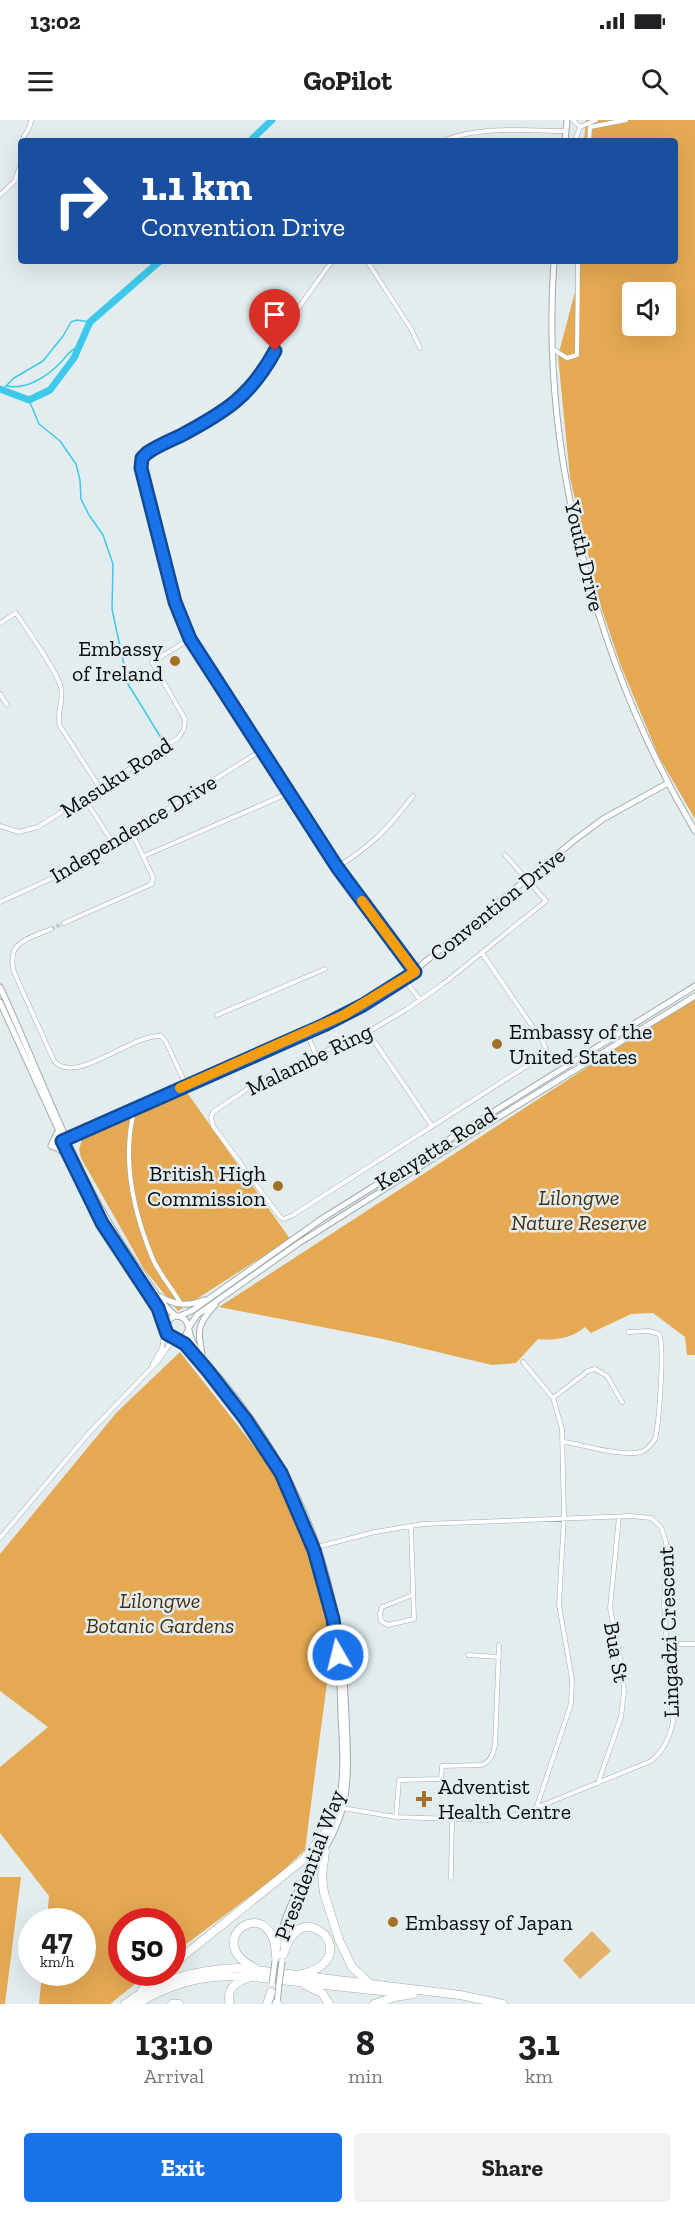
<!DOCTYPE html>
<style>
:root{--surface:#fff;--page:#f2f2f2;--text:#202124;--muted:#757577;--accent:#1a73e8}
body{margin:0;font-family:"Zilla Slab",serif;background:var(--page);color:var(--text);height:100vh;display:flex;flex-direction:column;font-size:22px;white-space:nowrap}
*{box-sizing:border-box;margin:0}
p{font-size:20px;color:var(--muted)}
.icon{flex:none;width:33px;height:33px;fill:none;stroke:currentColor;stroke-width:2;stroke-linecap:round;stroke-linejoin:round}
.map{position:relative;height:1884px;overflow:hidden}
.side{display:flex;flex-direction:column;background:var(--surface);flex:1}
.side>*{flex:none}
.hud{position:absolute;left:18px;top:18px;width:660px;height:126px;border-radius:6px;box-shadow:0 6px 24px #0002;background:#1a4fa0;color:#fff;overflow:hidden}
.fabs{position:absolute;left:622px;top:162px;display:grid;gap:12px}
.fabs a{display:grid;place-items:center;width:54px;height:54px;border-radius:6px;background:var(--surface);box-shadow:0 6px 24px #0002;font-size:30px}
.speed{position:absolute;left:18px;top:1788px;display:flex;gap:12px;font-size:30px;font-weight:700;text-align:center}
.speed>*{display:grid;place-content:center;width:78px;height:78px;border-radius:50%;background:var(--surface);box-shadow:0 6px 24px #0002;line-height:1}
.speed small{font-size:15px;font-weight:400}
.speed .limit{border:9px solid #d22;background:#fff;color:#111}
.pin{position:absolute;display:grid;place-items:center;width:51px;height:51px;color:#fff;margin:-62px -26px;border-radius:50% 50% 50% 0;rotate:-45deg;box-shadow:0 0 6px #0007}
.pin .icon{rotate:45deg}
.me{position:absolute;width:66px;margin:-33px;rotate:352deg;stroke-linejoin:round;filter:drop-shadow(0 0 4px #0008)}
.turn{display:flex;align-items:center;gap:21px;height:126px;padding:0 24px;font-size:27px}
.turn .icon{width:78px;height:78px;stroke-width:2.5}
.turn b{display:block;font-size:42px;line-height:51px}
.eta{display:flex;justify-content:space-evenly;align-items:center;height:102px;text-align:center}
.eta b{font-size:36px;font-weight:700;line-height:42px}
.primary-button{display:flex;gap:12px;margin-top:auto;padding:12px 24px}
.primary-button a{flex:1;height:69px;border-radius:6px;background:var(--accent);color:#fff;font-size:24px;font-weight:700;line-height:69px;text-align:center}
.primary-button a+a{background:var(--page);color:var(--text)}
.status{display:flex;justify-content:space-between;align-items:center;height:42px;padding:0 30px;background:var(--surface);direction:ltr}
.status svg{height:16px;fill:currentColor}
header{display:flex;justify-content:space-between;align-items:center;height:78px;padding:0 24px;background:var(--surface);font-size:27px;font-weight:700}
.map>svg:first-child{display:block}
.green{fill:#e4b16a}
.forest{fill:#e5a953;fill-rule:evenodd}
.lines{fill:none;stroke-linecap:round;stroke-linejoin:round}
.stream{stroke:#3ec9eb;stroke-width:1.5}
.river{stroke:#3ec9eb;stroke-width:7}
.street-tunnel{stroke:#c2cbce;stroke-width:4;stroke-dasharray:4 2;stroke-linecap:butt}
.street-casing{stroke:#a1abae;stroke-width:5}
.secondary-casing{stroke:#a1abae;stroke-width:7}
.highway-casing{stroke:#a1abae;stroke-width:9}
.street{stroke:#fff;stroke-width:4}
.secondary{stroke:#fff;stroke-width:5}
.highway{stroke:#fff;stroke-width:8}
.secondary-bridge-casing{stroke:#a1abae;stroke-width:7;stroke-linecap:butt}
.secondary-bridge{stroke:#fff;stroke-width:5}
.route-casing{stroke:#114b97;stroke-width:15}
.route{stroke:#1a73e8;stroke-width:10}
.slow{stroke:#f59e0b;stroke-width:10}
.poi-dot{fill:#a27126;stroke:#e3edf0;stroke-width:2}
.labels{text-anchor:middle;stroke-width:5;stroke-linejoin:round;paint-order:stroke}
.street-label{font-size:22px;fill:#0a0d0e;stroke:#e3edf0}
.poi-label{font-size:22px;fill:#0a0d0e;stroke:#e3edf0;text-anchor:start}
.park-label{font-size:22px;font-style:italic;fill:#49310c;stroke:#e3edf0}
</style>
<div class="status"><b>13:02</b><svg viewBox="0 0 49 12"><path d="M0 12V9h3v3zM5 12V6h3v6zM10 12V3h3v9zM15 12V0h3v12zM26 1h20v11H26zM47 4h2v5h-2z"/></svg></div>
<header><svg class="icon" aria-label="menu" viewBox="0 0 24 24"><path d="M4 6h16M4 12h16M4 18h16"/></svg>GoPilot<svg class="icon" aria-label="search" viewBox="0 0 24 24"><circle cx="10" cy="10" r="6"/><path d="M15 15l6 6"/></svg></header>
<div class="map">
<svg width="695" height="1884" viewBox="0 0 695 1884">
<rect width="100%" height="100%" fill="#e3edf0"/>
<path class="green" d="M592 1811 611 1831 580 1859 563 1840Z"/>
<path class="forest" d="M586 0H695V699L659 637 621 546 600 484 570 358 558 236 575 172 577 141H675V21H584ZM633 172H666V206H633Z
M695 877V1235H687L685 1217 653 1193 631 1194 591 1213 585 1207C572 1218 555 1221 538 1219L516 1243 492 1245 383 1219 219 1187Z
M186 971 290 1119 178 1191 144 1149 81 1038 79 1029 82 1020Z
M180 1232 272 1349 311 1436 333 1517 305 1730 277 1756 173 1834 172 1802H122V1852L149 1853 110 1884H39L42 1853 82 1852V1802L47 1801 49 1776 0 1713V1647L48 1607 0 1571V1434L117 1292Z
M0 1757H21L5 1884H0Z"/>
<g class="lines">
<path class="stream" d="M7 266C27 270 48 256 61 242 68 235 69 230 78 227
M3 269 14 258 43 241 63 216 71 202 77 200 90 202
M29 280 39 304 60 321 76 344 80 360 81 379 89 395 103 415 113 444 112 489 128 564 163 621"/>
<path class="river" d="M250 21 272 0
M0 269 29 280 50 270 74 238 90 202 160 141"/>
<path class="street-tunnel" d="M51 809 64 803"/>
<defs>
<path id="street" d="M573 0 580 7
M22 21C24 13 31 9 31 0
M442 21C481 5 524 11 566 11
M575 21 580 7 596 0
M589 21 590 7 626 0
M0 75 15 61 21 43
M332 141 292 197 264 251 247 272 218 295 147 333 142 338 141 348 175 482 190 519 337 747 415 852
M367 141 411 209 420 228
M554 230 567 238 577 235 578 141
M0 503 16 493C27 510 58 552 61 568 64 581 56 593 60 606L100 668
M0 574 7 585
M84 678 113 723
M0 706 19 712 38 707 178 618 184 609 185 599 152 542 190 519
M144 736 289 673
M337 747C372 726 388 708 413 676
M0 782 57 756 98 732 262 630
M64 803 152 764 153 757 131 711
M51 809C28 819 6 821 14 852L54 941C76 966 131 914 161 916L166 922 186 965
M482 833 543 922 546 929 544 935 293 1095 284 1099 280 1097 213 1006 211 998 213 992 261 960 368 912 407 889 443 864 546 781 505 735
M404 859 420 880
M217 895 325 849
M368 912 432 1006
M307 913 316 935
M135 988C121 1037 133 1090 152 1137 159 1154 172 1168 181 1184
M523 1242 553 1278 562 1309 564 1397 559 1485 572 1559 571 1584 537 1686
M153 1244 162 1228 165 1209
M553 1278 588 1251 595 1249 607 1256 622 1282
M564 1322C585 1325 621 1337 641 1332 647 1330 651 1325 655 1319 659 1304 665 1226 659 1214L649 1211 628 1212
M411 1406 414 1499 388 1505 381 1501 380 1494 382 1487 413 1475
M0 1418 89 1313 158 1241 169 1225 177 1220
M317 1427 375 1412 423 1404 630 1396 651 1398 661 1407 666 1422 664 1485 673 1602C669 1619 664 1630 651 1641L521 1694 488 1700 423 1698 396 1697 342 1688
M667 1524H695
M468 1535 499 1537
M598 1663 621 1597 624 1572 622 1547 610 1488 619 1397
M396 1697 399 1660 441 1659 442 1646 481 1645C490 1643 493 1634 495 1626L499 1525
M451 1758 452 1699"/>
<path id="secondary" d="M565 21 567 0
M554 141C540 334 597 546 695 711
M0 867C45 963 79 1068 142 1153 152 1168 162 1185 176 1196
M0 882 95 1090 118 1130 158 1188 165 1204
M57 1013 51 1026C66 1029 68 1042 74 1054
M62 1021 324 905 363 885 404 859 576 719 603 699 668 663
M159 1176C175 1185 187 1187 204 1180
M180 1196 193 1190 323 1098 695 866
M189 1207 197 1195 299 1123 489 1003 695 876
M188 1210 185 1216 177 1220 169 1216 165 1206C168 1199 175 1193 183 1198 190 1202 188 1211 191 1218 197 1234 212 1249 223 1262 306 1363 342 1465 346 1596 347 1626 350 1657 343 1686 335 1720 312 1745 298 1775 290 1792 286 1810 283 1828
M179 1219C196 1231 208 1251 221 1267 270 1327 300 1384 322 1458 329 1480 335 1503 338 1525 340 1548 340 1571 341 1593 342 1623 346 1655 338 1684 323 1736 286 1776 277 1830
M202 1233C197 1210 198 1203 215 1185
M277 1884 279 1865"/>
<path id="highway" d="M325 1731 322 1756 324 1773 339 1820 352 1847 371 1865
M283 1835C290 1813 303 1796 325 1815 339 1835 322 1850 302 1854
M172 1845 304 1739 328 1709
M255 1848C198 1820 273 1769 276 1836
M305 1865 322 1873 329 1884
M142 1870 163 1852
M277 1883V1884
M125 1884C158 1860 199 1849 239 1848L460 1875 503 1884
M137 1884C196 1847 241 1855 305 1863 337 1866 369 1870 401 1873
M172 1884H179
M230 1884C226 1869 235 1862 248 1858
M267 1884 271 1872
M374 1884 395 1877 413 1874"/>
</defs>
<use href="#street" class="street-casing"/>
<use href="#secondary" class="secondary-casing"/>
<use href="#highway" class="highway-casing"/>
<use href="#street" class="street"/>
<use href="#secondary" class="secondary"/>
<use href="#highway" class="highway"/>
<defs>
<path id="secondary-bridge" d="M272 1863 275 1841
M279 1865 282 1841"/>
</defs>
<use href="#secondary-bridge" class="secondary-bridge-casing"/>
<use href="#secondary-bridge" class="secondary-bridge"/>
</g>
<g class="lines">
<defs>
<path id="route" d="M275 231C250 277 225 292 180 316 169 321 157 326 147 333L142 338 141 348 175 482 190 519 337 747 415 852 363 885 324 905 62 1021 102 1103 158 1188 167 1214 185 1224 208 1251 246 1300 281 1353 314 1430 333 1499 338 1535"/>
</defs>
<use href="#route" class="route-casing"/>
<use href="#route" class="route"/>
<path class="slow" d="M180 968 344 895 415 852 362 781"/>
</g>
<g class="poi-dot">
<circle cx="175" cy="541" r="6"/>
<circle cx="497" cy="924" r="6"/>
<circle cx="278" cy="1066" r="6"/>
<path d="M421 1670h6v6h6v6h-6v6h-6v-6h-6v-6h6z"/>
<circle cx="393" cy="1802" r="6"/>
</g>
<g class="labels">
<g class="street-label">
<text transform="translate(585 436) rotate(77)" y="8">Youth Drive</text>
<text transform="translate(116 657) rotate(-33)" y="8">Masuku Road</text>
<text transform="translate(133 708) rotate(-31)" y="8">Independence Drive</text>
<text transform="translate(497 784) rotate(-39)" y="8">Convention Drive</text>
<text transform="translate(309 939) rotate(-26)" y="8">Malambe Ring</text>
<text transform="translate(435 1028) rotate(-32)" y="8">Kenyatta Road</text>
<text transform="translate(668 1512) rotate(-92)" y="8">Lingadzi Crescent</text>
<text transform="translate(617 1532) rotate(80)" y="8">Bua St</text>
<text transform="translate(309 1745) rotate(-69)" y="8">Presidential Way</text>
</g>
<g class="poi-label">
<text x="163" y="536" text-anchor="end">Embassy<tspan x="163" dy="25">of Ireland</tspan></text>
<text x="509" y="919">Embassy of the<tspan x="509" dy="25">United States</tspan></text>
<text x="266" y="1061" text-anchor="end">British High<tspan x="266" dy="25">Commission</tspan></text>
<text x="438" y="1674">Adventist<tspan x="438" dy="25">Health Centre</tspan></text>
<text x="405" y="1810">Embassy of Japan</text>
</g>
<g class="park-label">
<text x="579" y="1085">Lilongwe<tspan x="579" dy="25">Nature Reserve</tspan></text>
<text x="160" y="1488">Lilongwe<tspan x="160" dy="25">Botanic Gardens</tspan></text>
</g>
</g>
</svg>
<div class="fabs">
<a><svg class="icon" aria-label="sound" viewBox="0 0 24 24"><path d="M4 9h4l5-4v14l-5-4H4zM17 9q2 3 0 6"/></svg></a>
</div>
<div class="speed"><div>47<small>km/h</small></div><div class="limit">50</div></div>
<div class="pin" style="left:275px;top:231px;background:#d93025"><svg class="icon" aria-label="arrive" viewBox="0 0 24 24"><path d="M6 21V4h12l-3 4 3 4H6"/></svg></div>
<svg class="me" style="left:338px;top:1535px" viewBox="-20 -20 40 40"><circle r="17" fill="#1a73e8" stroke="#fff" stroke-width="3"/><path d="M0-11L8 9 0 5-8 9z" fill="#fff"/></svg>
<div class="hud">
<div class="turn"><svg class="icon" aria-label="right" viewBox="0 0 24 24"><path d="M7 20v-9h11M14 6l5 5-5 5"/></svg><div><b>1.1 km</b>Convention Drive</div></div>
</div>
</div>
<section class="side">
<div class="eta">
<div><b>13:10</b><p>Arrival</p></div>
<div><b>8</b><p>min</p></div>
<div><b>3.1</b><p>km</p></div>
</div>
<div class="primary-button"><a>Exit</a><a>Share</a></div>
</section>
